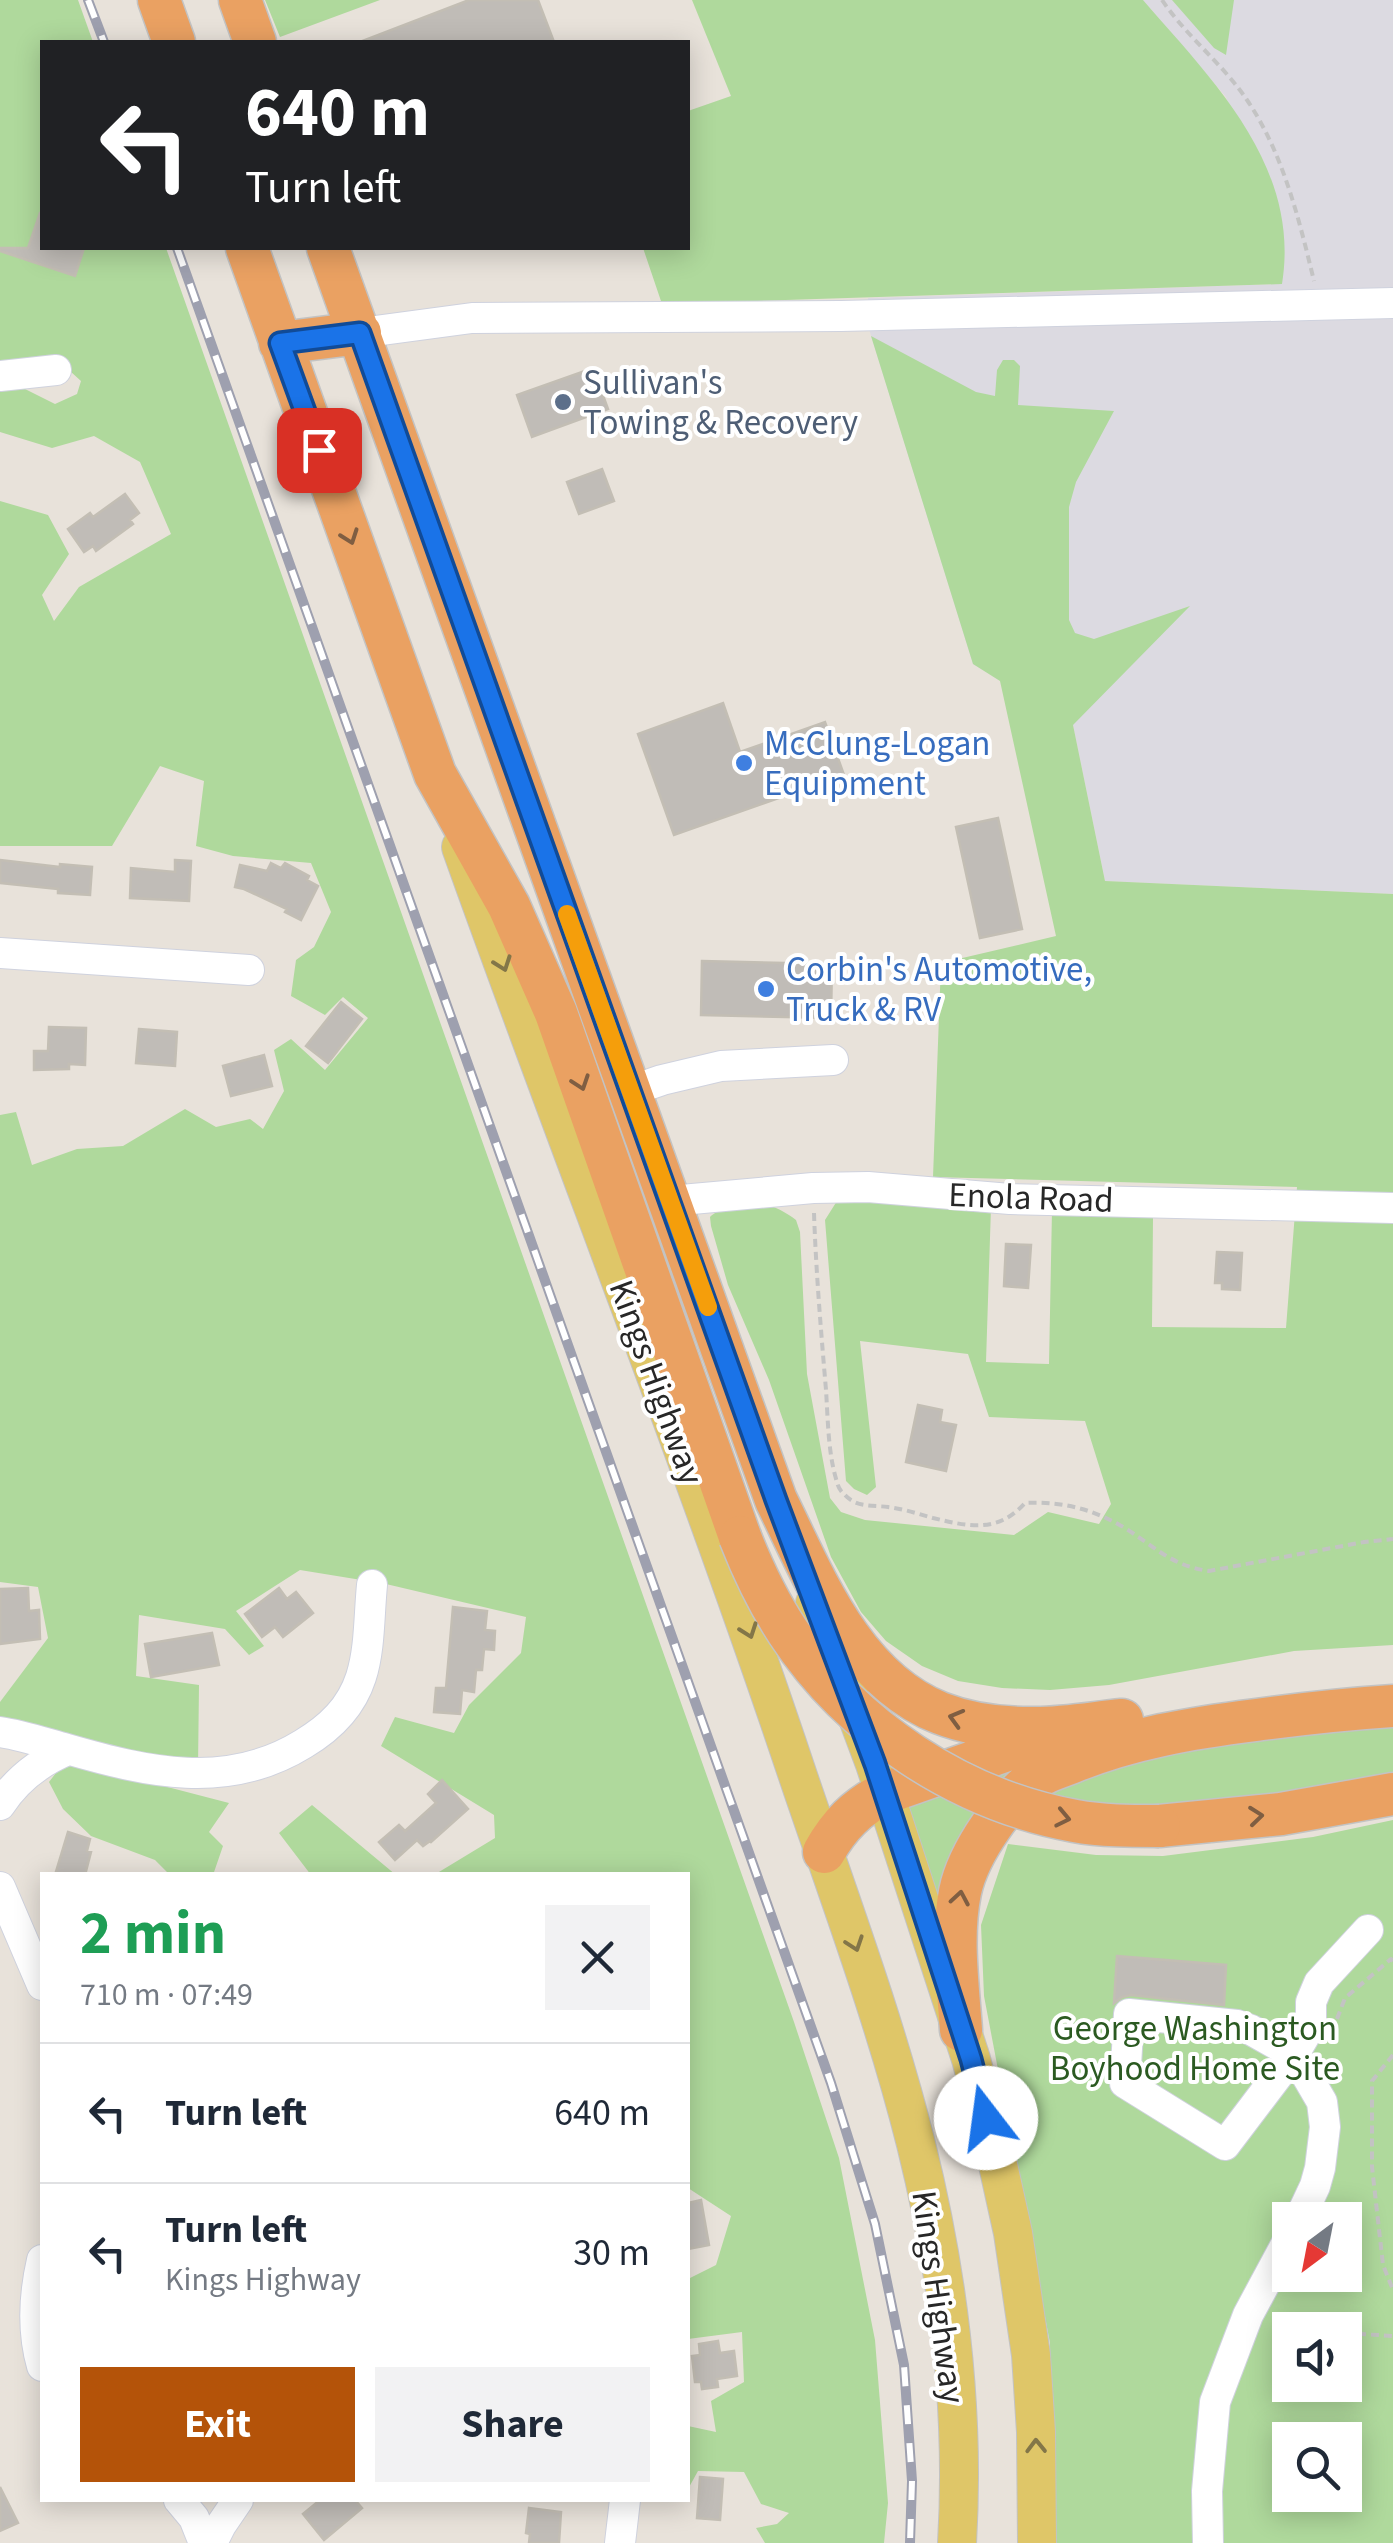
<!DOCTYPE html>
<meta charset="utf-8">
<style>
:root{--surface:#fff;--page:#f2f2f3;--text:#1f2937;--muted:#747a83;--line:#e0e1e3;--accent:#b45309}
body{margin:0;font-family:"Source Sans 3",sans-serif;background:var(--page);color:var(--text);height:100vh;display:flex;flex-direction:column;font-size:38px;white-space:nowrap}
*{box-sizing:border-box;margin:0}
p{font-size:32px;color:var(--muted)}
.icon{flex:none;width:55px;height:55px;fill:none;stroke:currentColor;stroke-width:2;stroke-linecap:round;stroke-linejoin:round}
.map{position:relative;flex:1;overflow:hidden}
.details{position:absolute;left:40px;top:1872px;width:650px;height:630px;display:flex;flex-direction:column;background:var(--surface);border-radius:0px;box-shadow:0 5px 25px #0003}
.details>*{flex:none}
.banner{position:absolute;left:40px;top:40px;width:650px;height:210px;border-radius:0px;box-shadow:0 5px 25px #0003;background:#202124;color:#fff;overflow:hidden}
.needle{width:65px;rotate:212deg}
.tools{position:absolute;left:1272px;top:2202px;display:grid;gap:20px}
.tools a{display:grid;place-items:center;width:90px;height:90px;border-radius:0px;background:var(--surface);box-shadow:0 5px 25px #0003;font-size:50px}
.pin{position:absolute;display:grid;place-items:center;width:85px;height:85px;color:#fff;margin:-42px;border-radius:20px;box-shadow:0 5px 15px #0006}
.me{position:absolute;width:110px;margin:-55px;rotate:345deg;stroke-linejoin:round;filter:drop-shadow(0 0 8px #0008)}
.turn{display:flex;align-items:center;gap:35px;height:210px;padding:0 40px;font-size:45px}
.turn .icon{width:130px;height:130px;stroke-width:2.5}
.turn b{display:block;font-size:70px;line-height:85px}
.round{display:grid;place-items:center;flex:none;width:105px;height:105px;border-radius:0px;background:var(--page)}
.head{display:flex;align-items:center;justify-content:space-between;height:170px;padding:0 40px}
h1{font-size:60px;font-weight:700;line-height:75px;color:#1e9e55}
.action{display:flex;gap:20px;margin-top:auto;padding:20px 40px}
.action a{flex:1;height:115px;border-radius:0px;background:var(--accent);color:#fff;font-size:40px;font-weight:700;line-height:115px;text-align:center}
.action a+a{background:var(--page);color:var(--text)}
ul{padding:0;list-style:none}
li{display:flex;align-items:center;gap:30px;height:140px;padding:0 40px;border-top:2px solid var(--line)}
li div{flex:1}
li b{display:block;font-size:38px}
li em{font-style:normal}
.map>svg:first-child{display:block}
.industrial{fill:#dcdae1}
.green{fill:#afd99c;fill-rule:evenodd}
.building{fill:#c0bcb7;stroke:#c3beb4;stroke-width:2.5}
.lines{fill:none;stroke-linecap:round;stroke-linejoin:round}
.minor-casing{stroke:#cfd2de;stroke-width:32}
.major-casing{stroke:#c3c3c3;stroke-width:40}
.highway-casing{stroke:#c3c3c3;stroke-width:45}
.path{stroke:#c3c3c3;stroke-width:4;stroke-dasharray:8 5;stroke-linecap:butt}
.minor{stroke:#fff;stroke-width:30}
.major{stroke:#dfc668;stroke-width:38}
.highway{stroke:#eaa162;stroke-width:42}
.rail-casing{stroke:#9ea0af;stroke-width:10}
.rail{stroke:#fff;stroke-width:6;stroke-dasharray:19;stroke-linecap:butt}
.highway-bridge-casing{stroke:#c3c3c3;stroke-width:45;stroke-linecap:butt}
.highway-bridge{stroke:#eaa162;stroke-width:42}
.oneway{stroke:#7f5e42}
.oneway2{stroke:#837648}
.route-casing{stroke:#114b97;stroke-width:25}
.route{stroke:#1a73e8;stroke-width:18}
.slow{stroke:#f59e0b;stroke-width:18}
.service-dot{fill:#5c6f8a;stroke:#fff;stroke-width:4}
.shop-dot{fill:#3f7fe0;stroke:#fff;stroke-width:4}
.labels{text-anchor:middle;stroke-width:8;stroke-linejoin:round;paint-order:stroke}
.service-label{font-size:35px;fill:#4e5e75;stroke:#fff;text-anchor:start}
.shop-label{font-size:35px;fill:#366cbe;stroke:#fff;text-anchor:start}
.street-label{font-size:35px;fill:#272727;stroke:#fff}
.park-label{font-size:35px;fill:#2b5a21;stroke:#fff}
</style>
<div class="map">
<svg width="1393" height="2543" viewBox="0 0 1393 2543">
<rect width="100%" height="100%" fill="#e8e2da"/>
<path class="industrial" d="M1143 0H1393V894L1105 881 1073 725 973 664 869 329 868 298 1281 284 1226 97Z"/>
<path class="green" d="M0 0H78L93 42H42V248H166L794 2022 839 2158 875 2340 888 2503 884 2543H765L756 2528 777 2524 789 2513 761 2504 744 2472 698 2471 688 2489V2426L716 2432 711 2401 744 2382 742 2332 688 2339V2279L716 2265 731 2216 688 2188V1875H434L495 1838 494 1815 381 1746 395 1717 454 1733 469 1705 521 1653 526 1617 386 1584 300 1570 236 1611 264 1646 249 1655 225 1629 139 1615 136 1676 199 1685 198 1767 107 1753 0 1717V1702L48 1638 38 1587 0 1582V1115L16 1112 32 1165 77 1149 123 1146 185 1109 216 1127 250 1119 263 1129 284 1091 274 1050 291 1039 325 1070 368 1018 343 997 325 1015 291 996 296 960 314 947 331 912 311 863 233 856 196 846 204 781 160 766 112 846H0V501L48 515 69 554 42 595 54 621 79 587 171 534 140 462 94 436 52 448 0 432V388L17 385 55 404 77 394 81 381 60 362 0 367Z
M265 0H380L280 37Z
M692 0H1143C1213 81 1301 166 1282 284L662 304 643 248H688V111L731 96Z
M1172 0H1234L1226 55 1214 48Z
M871 336 976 392 995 396 997 370 1003 360H1014L1020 366 1018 405 1114 411 1076 482 1069 507V620L1075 633 1094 639 1190 606 1073 725 1105 881 1393 894V1645L1294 1651 1109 1685 1050 1690 1002 1688 958 1681 922 1666 886 1641 861 1612 831 1557 769 1380 728 1285 711 1226 710 1217C719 1208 744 1203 758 1203 770 1204 786 1212 796 1220L800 1232 807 1374 830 1498 841 1512 865 1520 1014 1535 1048 1512 1099 1524 1111 1504 1085 1421 989 1417 968 1354 860 1341 876 1487 867 1495 854 1489 846 1481 825 1220 837 1201 991 1207 986 1362 1049 1364 1052 1210 1153 1218 1152 1327 1286 1328 1297 1187 933 1177 941 963 1056 936 1000 681 973 664Z
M1393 1721V1782L1158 1813 1041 1796 1131 1755Z
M1057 1752 942 1912 902 1800Z
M79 1764 229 1803 209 1832 223 1846 213 1875H170L155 1860 91 1836 63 1809 49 1782 59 1769Z
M312 1805 396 1875H311L279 1833Z
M1393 1820V2543H1052L1050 2343 984 1996 981 1925 1008 1844 1096 1855 1163 1856 1313 1837ZM1290 2220H1345V2275H1290ZM1290 2330H1345V2385H1290ZM1290 2440H1345V2495H1290Z"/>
<path class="building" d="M469 0H538L554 42H360Z
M40 213H42V248H84L75 276 0 251V248H28Z
M593 368 608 409 532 437 517 395Z
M602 469 614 501 579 514 567 482Z
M125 494 139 513 130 520 133 524 96 551 93 546 84 552 68 529 90 513 93 517Z
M723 703 740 752 825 722 844 775 674 835 638 734Z
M998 818 1022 929 980 938 956 827Z
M0 860 60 867V864L92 867 90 895 58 893V889L0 883Z
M175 860 191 861 189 901 130 898 131 868 175 872Z
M271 863 281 868 285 863 309 876 307 880 318 886 301 920 285 912 287 909 244 889 235 887 240 865 267 871Z
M702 961 832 964 831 1018 701 1015Z
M341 1002 362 1019 328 1063 306 1046Z
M49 1027 86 1028 85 1065 69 1064V1069L34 1070V1051H48Z
M139 1029 177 1032 175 1066 136 1063Z
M264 1055 272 1086 231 1096 223 1066Z
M1006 1244 1031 1245 1028 1288 1004 1286Z
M1217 1252 1242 1253 1240 1290 1222 1289V1283H1215Z
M918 1405 942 1410 940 1422 956 1425 946 1471 906 1462Z
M28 1588 29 1611 39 1610 40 1639 0 1644V1589Z
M279 1588 287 1599 296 1592 313 1613 283 1637 275 1627 262 1637 245 1614Z
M453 1607 487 1611 485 1630 495 1631 494 1650 484 1649 482 1670H476L474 1692 462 1690 460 1714 434 1712 436 1688H446Z
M212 1633 219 1665 151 1677 145 1644Z
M442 1780 468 1809 431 1842 430 1841 423 1846 417 1840 395 1860 379 1842 399 1825 405 1831 436 1803 428 1794Z
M68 1832 90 1839 87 1851 91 1852 85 1875H55Z
M1117 1956 1226 1965 1224 2005 1131 1995 1122 1997 1114 2003Z
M701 2200 709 2245 688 2249V2203Z
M718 2341 720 2353 734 2351 737 2376 717 2379 718 2387 702 2389 701 2382H695L692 2356 700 2355 699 2344Z
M700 2477 723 2479 720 2520 697 2518Z
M0 2487 18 2523 0 2531Z
M320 2500H355L362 2508 324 2540 303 2514Z
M529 2508 561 2512 559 2543H529L530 2534 526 2533Z"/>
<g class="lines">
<defs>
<path id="minor" d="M360 333 472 318 841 316 1393 303
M0 376 56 370
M0 953 249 970
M630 1091 662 1080 721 1066 833 1060
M670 1201 813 1188 868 1187 1010 1199 1393 1208
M0 1732C22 1735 45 1743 67 1749 147 1772 227 1791 303 1744 330 1728 351 1708 361 1677 370 1649 369 1615 372 1585
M0 1805C17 1779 39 1762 68 1750
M0 1887 42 1985
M1299 2220 1315 2186 1320 2168 1325 2127 1322 2102 1294 2054 1251 2030 1237 2025 1129 2014 1125 2083 1225 2145 1294 2054 1311 2025V2002L1319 1983 1368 1930
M42 2260C34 2295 32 2331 42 2366
M179 2500 194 2518 204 2543
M212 2543 221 2525 238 2500
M620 2543 625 2500
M1208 2543 1207 2491 1215 2402 1248 2315 1290 2237"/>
<path id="major" d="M461 847C572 1158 694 1465 799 1779 840 1900 885 2020 916 2144 948 2273 965 2411 957 2543
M815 1603 875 1764 971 2059 994 2147 1013 2233 1031 2355 1036 2432 1037 2543"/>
<path id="highway" d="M159 0 174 42
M240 0 255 42
M247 248 435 774 509 906 556 1013 740 1537
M328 248 776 1500C814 1577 853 1679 940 1713 968 1724 1000 1728 1030 1728 1060 1729 1092 1723 1122 1720
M280 343 360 333
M1159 1826 1281 1814 1393 1794
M824 1852C839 1825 857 1807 885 1793L1007 1750 1048 1739
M961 2030C958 1985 951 1937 960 1892 968 1853 1007 1796 1041 1775 1050 1770 1060 1767 1070 1763 1130 1738 1192 1728 1256 1720 1301 1714 1347 1709 1393 1706"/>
</defs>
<use href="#minor" class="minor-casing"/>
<use href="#major" class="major-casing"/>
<use href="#highway" class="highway-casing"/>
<path class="path" d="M1162 0C1186 36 1222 63 1247 100 1283 153 1299 219 1314 281
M814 1213C816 1272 821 1331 826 1390 828 1420 828 1454 837 1482 838 1487 841 1492 845 1495 857 1508 873 1505 888 1507 904 1509 919 1514 933 1518 970 1527 998 1533 1025 1503 1062 1501 1093 1509 1125 1528 1155 1547 1172 1566 1209 1571L1364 1542 1393 1539
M1337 2019 1345 1998 1391 1959 1393 1961
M1393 2055 1372 2081V2167L1383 2265 1393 2290
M1272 2327 1312 2330
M1345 2333 1393 2336"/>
<use href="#minor" class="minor"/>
<use href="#major" class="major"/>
<use href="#highway" class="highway"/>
<defs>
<path id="rail" d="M88 0 104 42
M177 248 831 2083 875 2224 904 2365 912 2481 910 2543"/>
</defs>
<use href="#rail" class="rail-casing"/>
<use href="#rail" class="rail"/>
<defs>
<path id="highway-bridge" d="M740 1537C753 1570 768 1602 788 1632 852 1729 960 1800 1075 1821 1102 1826 1131 1826 1159 1826"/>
</defs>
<use href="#highway-bridge" class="highway-bridge-casing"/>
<use href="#highway-bridge" class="highway-bridge"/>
</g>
<defs><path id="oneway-chevron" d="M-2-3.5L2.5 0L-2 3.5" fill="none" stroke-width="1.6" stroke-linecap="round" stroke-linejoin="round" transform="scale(2.5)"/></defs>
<g class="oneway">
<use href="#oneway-chevron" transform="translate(350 537) rotate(70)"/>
<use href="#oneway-chevron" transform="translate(581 1083) rotate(71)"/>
<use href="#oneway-chevron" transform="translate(956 1718) rotate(-164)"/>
<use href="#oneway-chevron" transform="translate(1256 1816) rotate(-6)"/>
<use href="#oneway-chevron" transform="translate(1063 1818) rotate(12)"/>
<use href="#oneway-chevron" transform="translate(960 1898) rotate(-80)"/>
</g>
<g class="oneway2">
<use href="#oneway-chevron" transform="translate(503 964) rotate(70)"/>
<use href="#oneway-chevron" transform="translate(749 1631) rotate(70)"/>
<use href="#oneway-chevron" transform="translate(855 1944) rotate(71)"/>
<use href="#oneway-chevron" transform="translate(1036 2446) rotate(-91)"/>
</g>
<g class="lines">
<defs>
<path id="route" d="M319 450 280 343 360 333 776 1500 875 1764 971 2059 986 2118"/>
</defs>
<use href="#route" class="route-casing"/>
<use href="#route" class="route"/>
<path class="slow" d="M567 914 708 1307"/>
</g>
<circle class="service-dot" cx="563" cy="402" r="10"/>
<g class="shop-dot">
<circle cx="744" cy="763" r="10"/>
<circle cx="766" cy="989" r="10"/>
</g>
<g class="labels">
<g class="service-label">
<text x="583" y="394">Sullivan's<tspan x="583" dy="40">Towing &amp; Recovery</tspan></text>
</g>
<g class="shop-label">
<text x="764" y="755">McClung-Logan<tspan x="764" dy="40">Equipment</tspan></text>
<text x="786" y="981">Corbin's Automotive,<tspan x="786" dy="40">Truck &amp; RV</tspan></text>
</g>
<g class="street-label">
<text transform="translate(1031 1197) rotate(2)" y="12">Enola Road</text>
<text transform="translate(657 1382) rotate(70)" y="12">Kings Highway</text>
<text transform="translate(939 2297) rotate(82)" y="12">Kings Highway</text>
</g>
<g class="park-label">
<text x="1195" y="2040">George Washington<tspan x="1195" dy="40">Boyhood Home Site</tspan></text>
</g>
</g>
</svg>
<div class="tools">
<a><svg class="needle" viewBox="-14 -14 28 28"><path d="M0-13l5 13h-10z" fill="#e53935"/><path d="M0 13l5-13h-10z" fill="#747a83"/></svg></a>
<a><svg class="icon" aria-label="sound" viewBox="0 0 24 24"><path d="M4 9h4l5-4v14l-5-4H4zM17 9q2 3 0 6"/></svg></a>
<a><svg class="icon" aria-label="search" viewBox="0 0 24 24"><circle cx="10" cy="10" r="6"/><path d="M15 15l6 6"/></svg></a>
</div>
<div class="pin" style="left:319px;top:450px;background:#d93025"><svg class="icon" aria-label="arrive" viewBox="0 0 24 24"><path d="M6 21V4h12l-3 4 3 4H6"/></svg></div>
<svg class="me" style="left:986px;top:2118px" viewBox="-20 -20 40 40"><circle r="19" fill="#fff"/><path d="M0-13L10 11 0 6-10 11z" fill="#1a73e8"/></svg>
<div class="banner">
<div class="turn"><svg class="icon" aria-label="left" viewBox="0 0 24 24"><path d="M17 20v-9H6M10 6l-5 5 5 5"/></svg><div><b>640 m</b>Turn left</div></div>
</div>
<section class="details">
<div class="head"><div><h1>2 min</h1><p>710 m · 07:49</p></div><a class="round"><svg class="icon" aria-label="close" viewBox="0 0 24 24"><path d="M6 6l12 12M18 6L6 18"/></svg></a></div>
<ul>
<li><svg class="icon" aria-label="left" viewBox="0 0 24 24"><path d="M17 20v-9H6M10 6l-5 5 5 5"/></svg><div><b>Turn left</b></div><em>640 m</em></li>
<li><svg class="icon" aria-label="left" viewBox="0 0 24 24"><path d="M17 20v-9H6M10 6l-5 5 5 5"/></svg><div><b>Turn left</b><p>Kings Highway</p></div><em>30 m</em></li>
</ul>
<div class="action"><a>Exit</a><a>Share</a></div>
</section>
</div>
